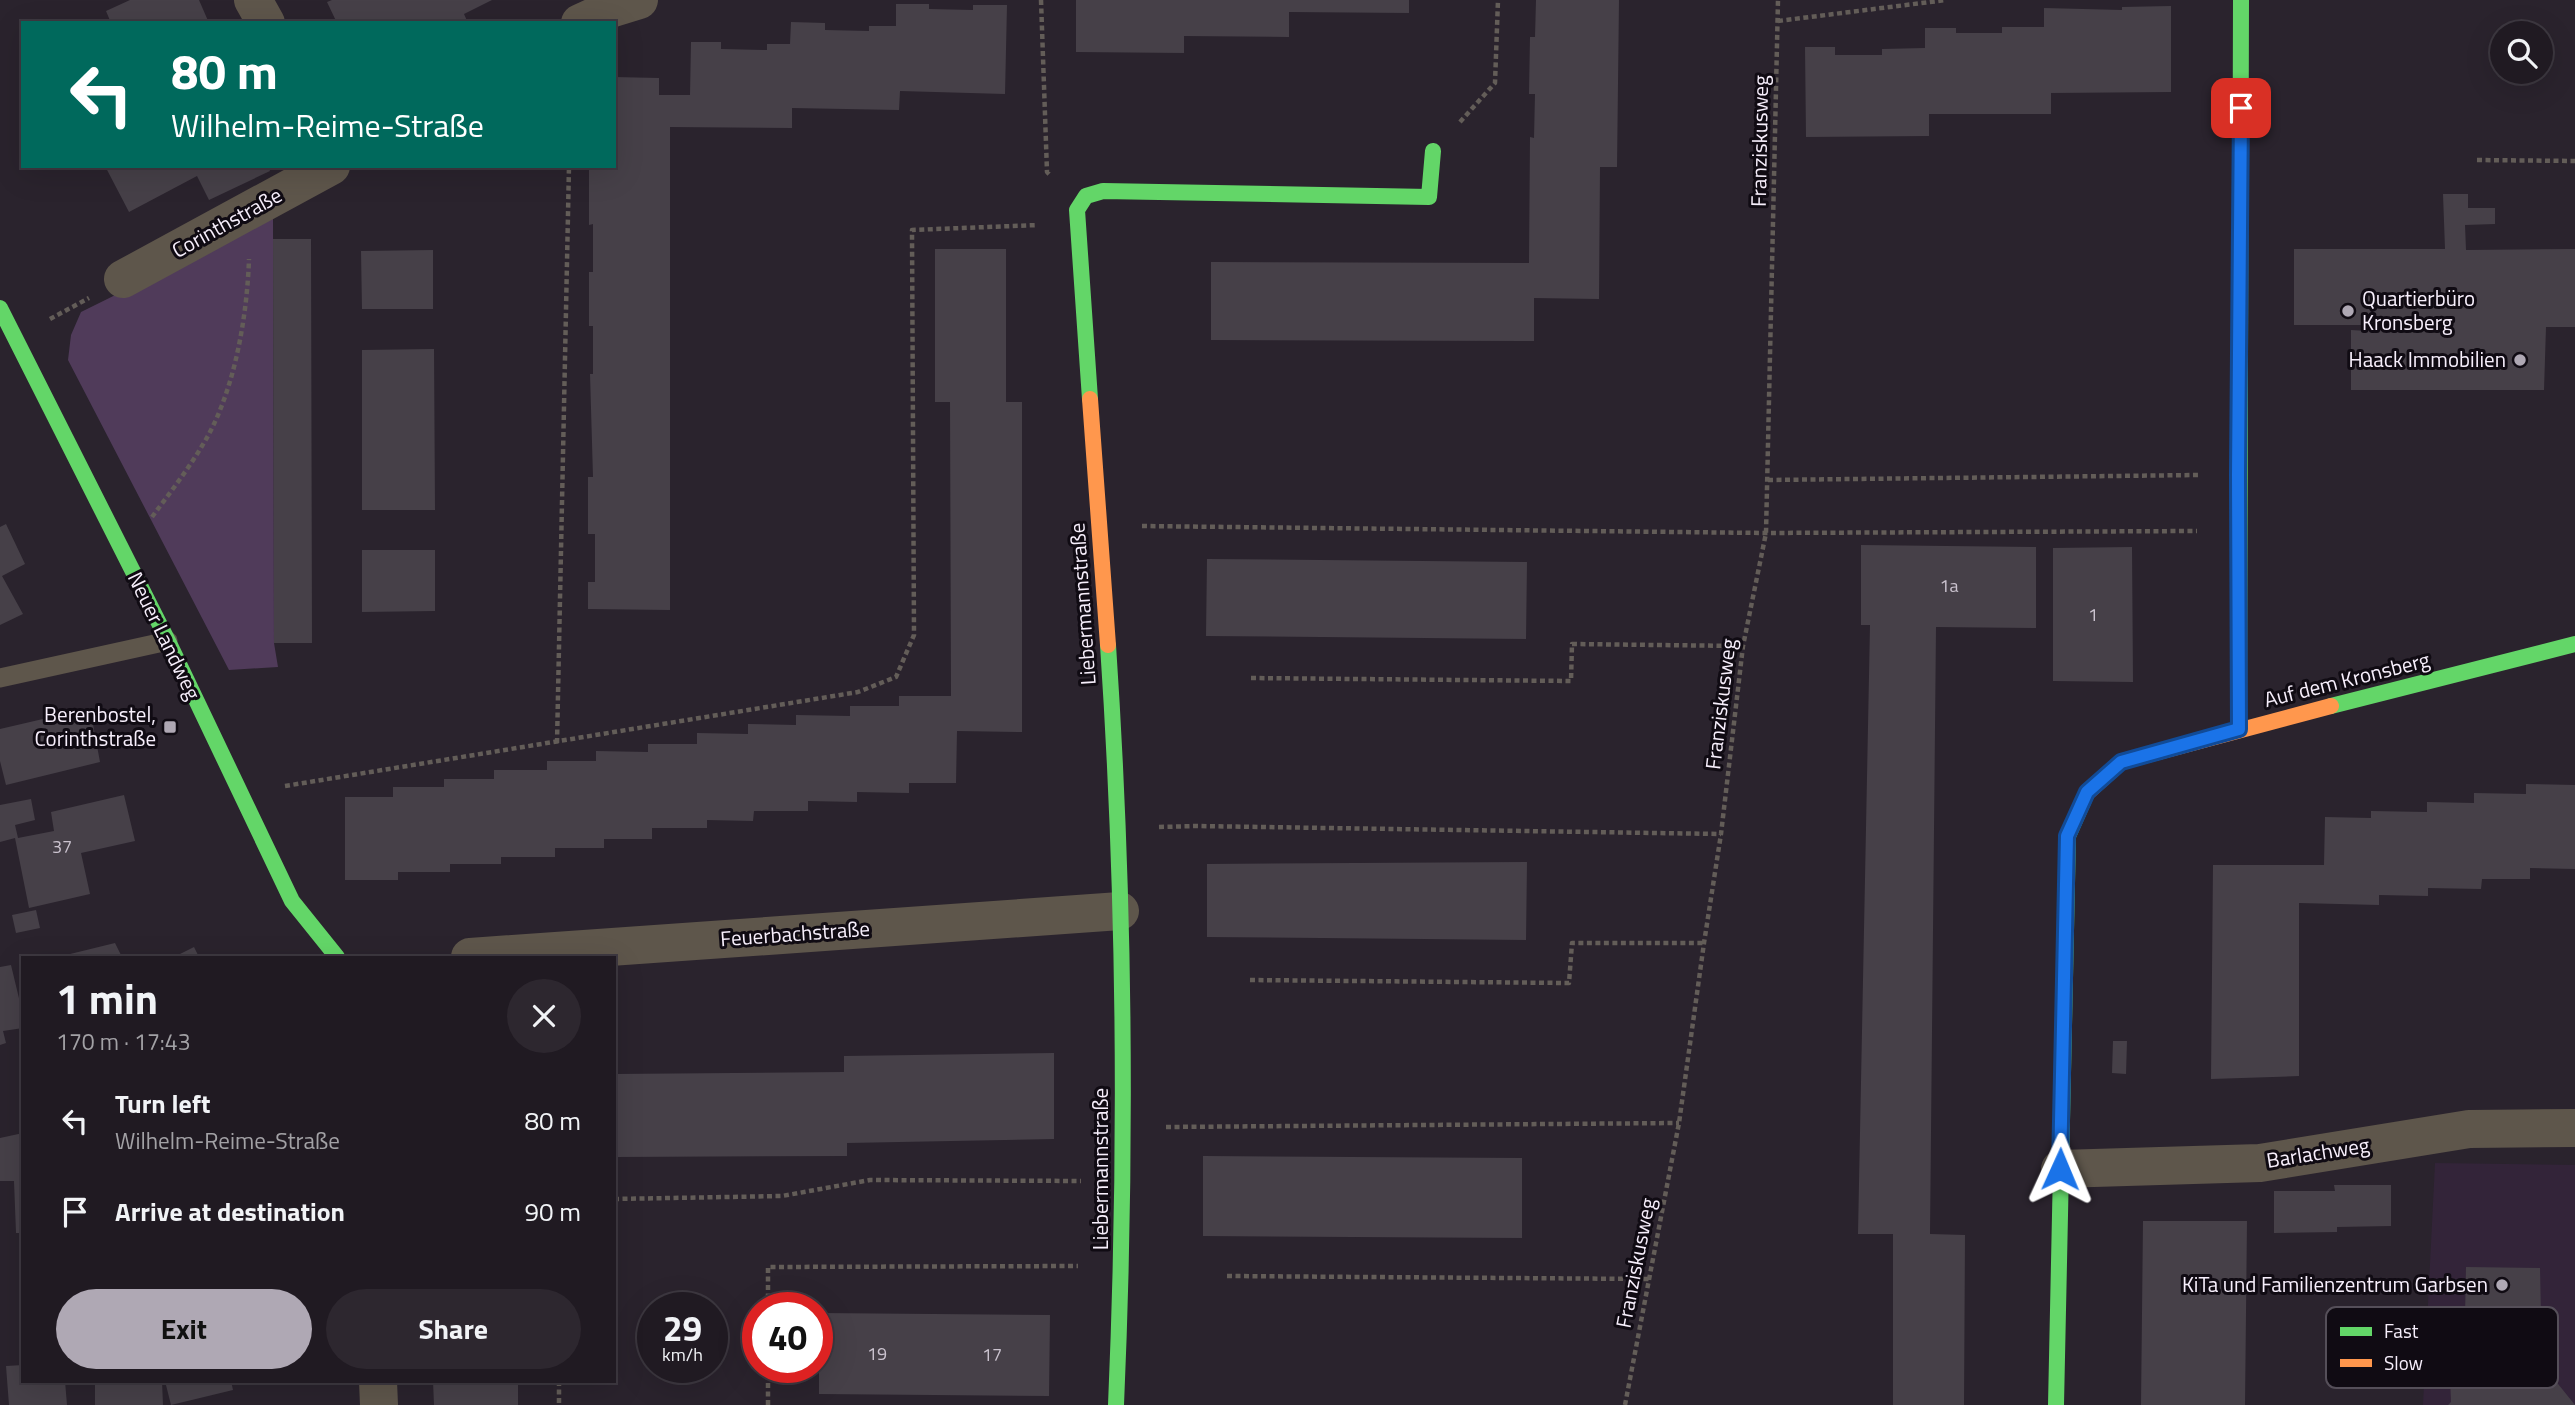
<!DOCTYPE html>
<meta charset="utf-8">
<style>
:root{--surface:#201a22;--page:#2d272f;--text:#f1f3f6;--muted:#a2a1a5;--line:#3d3840;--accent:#afa8b4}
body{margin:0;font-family:"Titillium Web",sans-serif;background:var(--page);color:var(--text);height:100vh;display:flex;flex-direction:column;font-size:26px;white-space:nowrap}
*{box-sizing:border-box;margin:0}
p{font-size:23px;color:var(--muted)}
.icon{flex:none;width:38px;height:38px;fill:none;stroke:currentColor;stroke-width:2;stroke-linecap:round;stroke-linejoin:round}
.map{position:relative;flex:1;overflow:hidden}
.details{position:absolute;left:21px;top:956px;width:595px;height:427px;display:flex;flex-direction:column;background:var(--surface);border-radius:0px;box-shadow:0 7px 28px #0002,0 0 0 2px var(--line)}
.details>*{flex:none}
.hud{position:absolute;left:21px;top:21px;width:595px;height:147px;border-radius:0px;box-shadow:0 7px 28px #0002,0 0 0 2px var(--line);background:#00695c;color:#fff;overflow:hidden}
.fabs{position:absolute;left:2490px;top:21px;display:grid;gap:14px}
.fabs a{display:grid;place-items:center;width:63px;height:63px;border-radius:50%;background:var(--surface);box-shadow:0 7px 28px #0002,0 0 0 2px var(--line);font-size:35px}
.speed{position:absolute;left:637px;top:1292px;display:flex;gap:14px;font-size:35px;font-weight:700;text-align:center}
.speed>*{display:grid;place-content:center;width:91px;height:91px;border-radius:50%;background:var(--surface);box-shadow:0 7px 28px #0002,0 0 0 2px var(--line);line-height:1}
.speed small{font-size:18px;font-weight:400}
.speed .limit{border:10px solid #d22;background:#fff;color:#111}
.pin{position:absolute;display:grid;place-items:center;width:60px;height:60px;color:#fff;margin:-30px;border-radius:14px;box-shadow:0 4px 10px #0006}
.me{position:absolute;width:77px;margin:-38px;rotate:1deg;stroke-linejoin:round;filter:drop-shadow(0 0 5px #0008)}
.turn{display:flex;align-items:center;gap:24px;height:147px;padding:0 35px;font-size:32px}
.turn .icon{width:91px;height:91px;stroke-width:2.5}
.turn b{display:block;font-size:49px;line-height:60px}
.round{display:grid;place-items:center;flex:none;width:74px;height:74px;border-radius:37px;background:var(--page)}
.summary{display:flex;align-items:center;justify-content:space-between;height:119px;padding:0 35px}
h1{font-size:42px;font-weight:700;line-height:52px}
.cta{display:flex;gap:14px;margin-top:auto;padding:14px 35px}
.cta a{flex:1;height:80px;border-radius:42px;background:var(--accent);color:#111;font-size:28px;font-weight:700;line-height:80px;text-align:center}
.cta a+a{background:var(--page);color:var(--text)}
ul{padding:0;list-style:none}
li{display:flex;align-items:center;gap:21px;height:91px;padding:0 35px}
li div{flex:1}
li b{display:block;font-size:26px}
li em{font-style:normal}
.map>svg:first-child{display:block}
.built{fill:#332439}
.green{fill:#503b5a}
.building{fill:#464048}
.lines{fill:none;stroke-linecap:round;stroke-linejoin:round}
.path{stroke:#635d58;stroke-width:4.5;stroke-dasharray:5 3.5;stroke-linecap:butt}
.lane{stroke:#5e564b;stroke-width:19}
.street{stroke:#5e564b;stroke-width:38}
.fast{stroke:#63d668;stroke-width:16}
.slow{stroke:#ff974d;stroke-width:16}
.route-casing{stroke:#114b97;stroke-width:18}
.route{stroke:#1a73e8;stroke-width:12}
.poi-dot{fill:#afa8b4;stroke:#100b13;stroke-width:2.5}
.labels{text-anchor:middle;stroke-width:6;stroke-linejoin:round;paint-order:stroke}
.number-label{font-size:18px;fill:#cbc3cf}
.street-label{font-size:21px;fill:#f7effc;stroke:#100b13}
.poi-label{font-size:21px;fill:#f7effc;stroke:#100b13;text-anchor:end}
.key{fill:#100b13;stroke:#554f59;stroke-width:2}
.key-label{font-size:19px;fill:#f7effc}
</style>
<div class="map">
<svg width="2575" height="1405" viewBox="0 0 2575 1405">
<rect width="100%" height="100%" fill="#2a232d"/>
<path class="built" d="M2435 1163 2575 1165V1405H2423Z"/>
<path class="green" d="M273 217 274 643 278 667 229 670 68 360 71 335 81 312Z"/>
<path class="building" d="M130 0H199L209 23H111L106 11Z
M332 0H492L464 14 468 23H337L327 2Z
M1076 0H1409V13L1289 12V37L1184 36V53L1076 52Z
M1536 0H1619L1617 167H1600L1599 299 1534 298V341L1211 340V262L1529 263 1530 137 1534 138 1535 94H1529L1530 37H1535Z
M896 4H929V9L973 10V5H1007L1005 94 900 91 899 110 792 108V128L670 127V610L588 609V582H595V534H588V477H593L590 374H593V326H589V272H593V224L589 225V168L614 166V77L659 78V95H690L691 42H721V49L767 50V44H790L791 22 825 23V30L869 31V26H896Z
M2171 6V92L2051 93V114H1929V136L1806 137 1805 47H1835V55H1882V49L1925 48V28H1956V33H2002V27H2044V8L2122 10V7Z
M105 166H268L270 171 209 200 197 176 129 212Z
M2443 194H2468V208H2495V224L2465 225 2466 250 2575 249V327H2546L2544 390H2351V330L2367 331V325H2294V249H2445Z
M273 239H311L312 643H274Z
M935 249H1006V402H1022V732L957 731 956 783H909V793L857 792V802L808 801V811H754L753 821 707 820V828H652V839H604V848H555V857H501V864H450V872H398V880H345V797H393V787H444V779H494V770H547V761H596V751L648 752V744H697V733L748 734V724L796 725V715L850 716V706H899V696H951L950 402H935Z
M433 250V309H362L361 251Z
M434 349 435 510H362V350Z
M6 524 25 564 2 576 23 614 0 625V527Z
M1861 545 2036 547V628L1936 627 1930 1234 1965 1235 1964 1405H1893V1234H1858L1870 625H1861Z
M2132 547 2133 682 2053 681V548Z
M362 550H435V611L362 612Z
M1207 559 1527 562 1526 639 1206 636Z
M90 708 100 762 6 785 0 761V729Z
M2526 784 2575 785V869L2530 868V879H2482L2481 889 2428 888V896L2379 895V905L2299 903V1076L2211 1079 2213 865H2324L2325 817 2371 818V811L2427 812V802L2474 803V793L2526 794Z
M124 795 135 841 81 853 90 894 29 908 15 838 0 842V805L31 799 35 820 15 825 18 838 54 831 51 812Z
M1527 862 1526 940 1207 937V864Z
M36 910 40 928 16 933 12 915Z
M115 943 122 957H67L66 955Z
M194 947 199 957H174Z
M11 965 23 1015V1028L3 1031 6 1043 0 1045V967Z
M2113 1041H2127L2126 1074 2112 1073Z
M1054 1053V1139L847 1143V1156L614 1157V1074L844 1072V1056Z
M23 1133V1233H16L14 1181H0V1138Z
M1203 1156 1522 1158V1238L1203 1236Z
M2334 1185H2391V1226L2337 1227V1232L2274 1233V1191H2335Z
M2143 1221H2247L2245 1405H2141Z
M2466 1267 2540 1268 2542 1364 2575 1405H2448L2451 1402 2449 1351 2455 1345V1324L2465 1317Z
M819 1313 1050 1315 1049 1396 819 1394Z
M23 1365V1381H65L67 1405H9L6 1366Z
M95 1381H162L163 1405H95Z
M165 1381H231L233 1390 171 1405Z
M433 1381H518V1405H434Z"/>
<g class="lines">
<path class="path" d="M1041 0 1047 172 1050 175
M1778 21 1946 0
M1460 122 1495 83 1498 0
M2477 160 2575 161
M50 319 89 298
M1768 480 2198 475
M152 517C169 494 187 471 202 446 234 395 247 318 249 259
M1142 526 1766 533 2197 531
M1251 678 1571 681 1572 644 1743 646
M557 743 569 166
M285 786 858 692 896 677 914 635 912 230 1038 225
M1159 827 1197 826 1721 834
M1250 980 1569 983 1572 943H1704
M1166 1127 1679 1123
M614 1199 782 1196 870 1180 1081 1181
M1227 1276 1649 1279
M768 1307V1267L1078 1266
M559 1381V1405
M768 1405V1367
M1625 1405 1679 1123 1704 943 1721 834 1743 646 1766 533 1778 0"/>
<path class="lane" d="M0 678 168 641"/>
<path class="street" d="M253 0 266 23
M580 23 613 8 639 0
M123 279 331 166
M470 957 1120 911
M2060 1169 2260 1163 2469 1129 2575 1128
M378 1381 379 1405"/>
<path class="fast" d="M0 308 168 641 292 901 337 957
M1090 399 1077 210 1086 196 1103 191 1429 197 1433 151
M1108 645C1125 898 1127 1152 1116 1405
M2331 706 2575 644
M2239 729 2241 0
M2056 1405 2068 836 2087 793"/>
<path class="slow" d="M1090 399 1108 645
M2087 793 2121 762 2331 706"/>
</g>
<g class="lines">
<defs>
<path id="route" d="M2060 1169 2067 836 2087 792 2121 762 2239 729 2238 475 2241 108"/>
</defs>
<use href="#route" class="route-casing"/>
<use href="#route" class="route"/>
</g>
<g class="poi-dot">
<circle cx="2348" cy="311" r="7"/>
<circle cx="2520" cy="360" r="7"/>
<rect x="163" y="720" width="14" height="14" rx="3.5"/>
<circle cx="2502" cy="1285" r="7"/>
</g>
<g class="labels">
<g class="number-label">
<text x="1949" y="592">1a</text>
<text x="2093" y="621">1</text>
<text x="62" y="853">37</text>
<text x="877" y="1360">19</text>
<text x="992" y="1361">17</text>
</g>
<g class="street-label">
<text transform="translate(1760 141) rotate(-89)" y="7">Franziskusweg</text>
<text transform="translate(227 223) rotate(-29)" y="7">Corinthstraße</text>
<text transform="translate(1083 604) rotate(-94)" y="7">Liebermannstraße</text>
<text transform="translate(164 636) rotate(64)" y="7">Neuer Landweg</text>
<text transform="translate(2347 680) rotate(-14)" y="7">Auf dem Kronsberg</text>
<text transform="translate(1721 704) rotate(-83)" y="7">Franziskusweg</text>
<text transform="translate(795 934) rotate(-4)" y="7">Feuerbachstraße</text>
<text transform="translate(2318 1153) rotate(-9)" y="7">Barlachweg</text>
<text transform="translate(1101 1169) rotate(-90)" y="7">Liebermannstraße</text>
<text transform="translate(1636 1263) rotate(-79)" y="7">Franziskusweg</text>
</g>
<g class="poi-label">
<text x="2362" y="306" text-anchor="start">Quartierbüro<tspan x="2362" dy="24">Kronsberg</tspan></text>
<text x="2506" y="367">Haack Immobilien</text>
<text x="156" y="722">Berenbostel,<tspan x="156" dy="24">Corinthstraße</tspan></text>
<text x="2488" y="1292">KiTa und Familienzentrum Garbsen</text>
</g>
</g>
<rect x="2326" y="1307" width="232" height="81" rx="10" class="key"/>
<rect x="2340" y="1327" width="32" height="9" fill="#63d668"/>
<rect x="2340" y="1359" width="32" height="8" fill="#ff974d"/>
<g class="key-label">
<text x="2384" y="1338">Fast</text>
<text x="2384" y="1370">Slow</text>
</g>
</svg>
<div class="fabs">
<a><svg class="icon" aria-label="search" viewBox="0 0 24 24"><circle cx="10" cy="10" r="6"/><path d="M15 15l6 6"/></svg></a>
</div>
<div class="speed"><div>29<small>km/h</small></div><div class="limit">40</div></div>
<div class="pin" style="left:2241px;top:108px;background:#d93025"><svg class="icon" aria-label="arrive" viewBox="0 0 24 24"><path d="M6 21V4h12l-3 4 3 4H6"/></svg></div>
<svg class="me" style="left:2060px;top:1169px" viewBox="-20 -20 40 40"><path d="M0-17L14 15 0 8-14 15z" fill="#1a73e8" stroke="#fff" stroke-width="4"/></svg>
<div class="hud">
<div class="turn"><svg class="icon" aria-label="left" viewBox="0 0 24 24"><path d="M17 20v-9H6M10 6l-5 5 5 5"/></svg><div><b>80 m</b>Wilhelm-Reime-Straße</div></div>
</div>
<section class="details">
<div class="summary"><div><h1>1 min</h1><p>170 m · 17:43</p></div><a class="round"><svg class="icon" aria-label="close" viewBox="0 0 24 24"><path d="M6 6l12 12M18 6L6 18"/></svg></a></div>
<ul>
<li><svg class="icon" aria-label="left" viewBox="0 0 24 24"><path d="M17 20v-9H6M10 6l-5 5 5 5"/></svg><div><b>Turn left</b><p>Wilhelm-Reime-Straße</p></div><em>80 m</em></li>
<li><svg class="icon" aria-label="arrive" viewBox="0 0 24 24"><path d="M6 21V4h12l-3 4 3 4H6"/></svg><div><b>Arrive at destination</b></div><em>90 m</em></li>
</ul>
<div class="cta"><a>Exit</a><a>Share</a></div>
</section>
</div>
